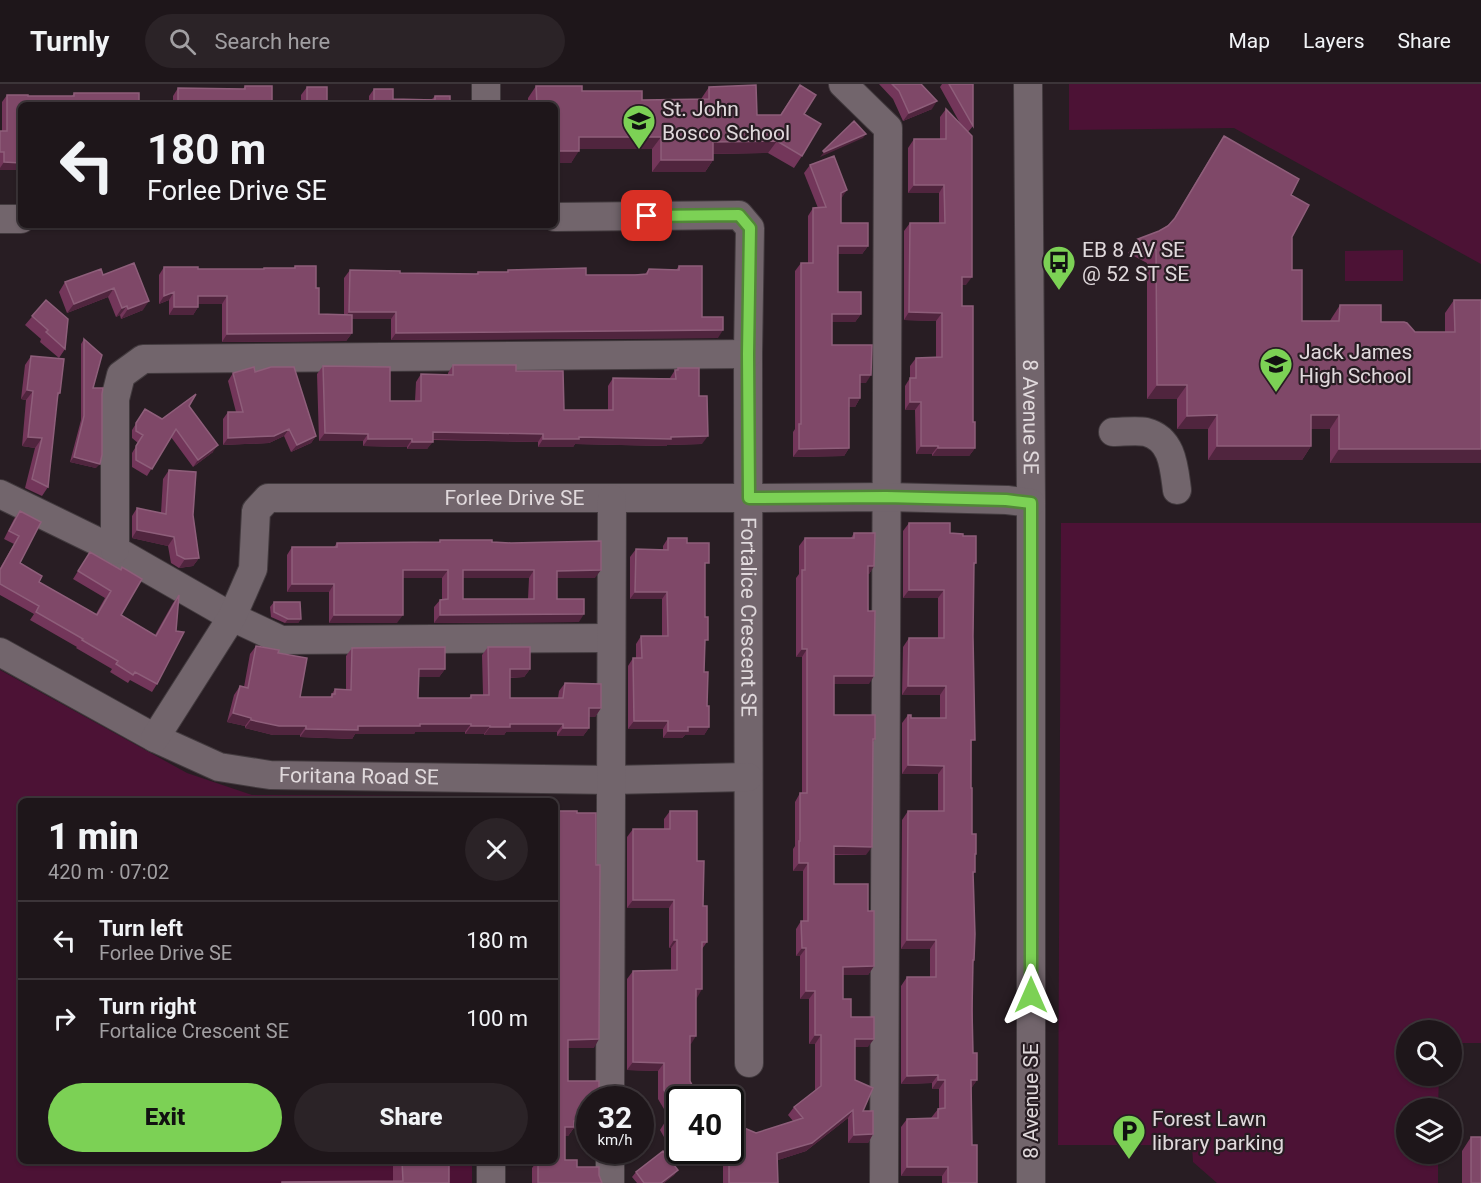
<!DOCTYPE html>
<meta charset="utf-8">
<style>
:root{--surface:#1e161a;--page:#2b2327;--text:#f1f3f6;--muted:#a19fa2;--line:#3c3539;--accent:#7cd155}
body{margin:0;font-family:Roboto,sans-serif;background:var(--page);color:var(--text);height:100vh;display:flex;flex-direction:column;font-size:22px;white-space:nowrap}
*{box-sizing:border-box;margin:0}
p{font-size:20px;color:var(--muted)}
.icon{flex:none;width:33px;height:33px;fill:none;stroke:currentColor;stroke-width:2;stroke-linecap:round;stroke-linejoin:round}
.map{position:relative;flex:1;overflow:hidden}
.drawer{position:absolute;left:18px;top:714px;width:540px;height:366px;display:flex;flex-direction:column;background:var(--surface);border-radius:9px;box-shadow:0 2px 4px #0004,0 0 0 2px var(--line)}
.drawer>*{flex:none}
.hud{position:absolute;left:18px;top:18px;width:540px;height:126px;border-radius:9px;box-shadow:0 2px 4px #0004,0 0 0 2px var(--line);background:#1e161a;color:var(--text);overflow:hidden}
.controls{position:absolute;left:1396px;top:936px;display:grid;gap:12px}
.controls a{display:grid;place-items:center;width:66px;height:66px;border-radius:50%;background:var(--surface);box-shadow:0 2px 4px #0004,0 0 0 2px var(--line);font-size:30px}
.speed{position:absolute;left:576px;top:1002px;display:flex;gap:12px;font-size:30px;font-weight:700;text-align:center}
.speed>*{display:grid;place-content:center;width:78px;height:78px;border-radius:50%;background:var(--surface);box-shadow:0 2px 4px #0004,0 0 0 2px var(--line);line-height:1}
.speed small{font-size:15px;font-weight:400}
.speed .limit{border:3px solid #111;border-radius:9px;background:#fff;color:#111}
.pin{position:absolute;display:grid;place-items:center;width:51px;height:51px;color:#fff;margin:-26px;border-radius:12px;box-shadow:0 3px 9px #0006}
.me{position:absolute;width:66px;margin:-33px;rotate:0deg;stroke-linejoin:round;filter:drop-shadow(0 0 4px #0008)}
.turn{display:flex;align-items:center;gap:21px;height:126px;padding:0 30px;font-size:27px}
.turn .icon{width:78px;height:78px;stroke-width:2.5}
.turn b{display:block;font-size:42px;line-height:51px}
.round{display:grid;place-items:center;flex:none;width:63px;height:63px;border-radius:32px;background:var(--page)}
.head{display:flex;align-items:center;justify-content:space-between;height:102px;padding:0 30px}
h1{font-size:36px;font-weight:800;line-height:45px}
.button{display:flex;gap:12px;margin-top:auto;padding:12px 30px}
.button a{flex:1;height:69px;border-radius:36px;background:var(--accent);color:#111;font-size:24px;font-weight:800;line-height:69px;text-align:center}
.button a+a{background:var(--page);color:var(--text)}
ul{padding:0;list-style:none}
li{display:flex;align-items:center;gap:18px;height:78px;padding:0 30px;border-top:2px solid var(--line)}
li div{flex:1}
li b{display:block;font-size:22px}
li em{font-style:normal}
header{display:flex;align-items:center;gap:36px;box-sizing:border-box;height:84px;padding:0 30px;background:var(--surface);border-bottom:2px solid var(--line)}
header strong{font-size:28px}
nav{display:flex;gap:33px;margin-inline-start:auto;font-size:21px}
.search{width:420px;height:54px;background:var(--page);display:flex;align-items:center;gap:15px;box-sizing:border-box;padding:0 21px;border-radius:33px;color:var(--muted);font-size:22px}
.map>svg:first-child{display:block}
.green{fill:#4c1235}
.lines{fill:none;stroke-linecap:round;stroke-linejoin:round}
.minor-casing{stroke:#423a3e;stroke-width:30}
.minor{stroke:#72656c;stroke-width:28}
.wall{fill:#73365a;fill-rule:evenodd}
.shaded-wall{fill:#50253e}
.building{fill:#7f4868;stroke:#8e5e7a;stroke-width:1.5;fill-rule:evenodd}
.route-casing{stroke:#518837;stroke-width:15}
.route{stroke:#7cd155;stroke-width:10}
.labels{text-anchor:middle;stroke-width:4.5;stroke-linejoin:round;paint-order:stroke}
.poi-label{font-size:21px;fill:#e0d9dc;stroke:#281d23;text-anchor:start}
.street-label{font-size:21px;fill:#e0d9dc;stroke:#281d23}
</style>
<header>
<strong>Turnly</strong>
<div class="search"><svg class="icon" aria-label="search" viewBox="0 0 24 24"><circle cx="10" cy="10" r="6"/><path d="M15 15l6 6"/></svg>Search here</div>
<nav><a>Map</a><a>Layers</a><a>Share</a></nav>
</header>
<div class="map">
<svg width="1481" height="1099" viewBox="0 0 1481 1099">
<rect width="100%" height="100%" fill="#281d23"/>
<path class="green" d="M1069 0H1481V180L1234 44 1069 46Z
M1403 166V197H1345V167Z
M1061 439H1481V959H1452V946H1407V992H1439L1438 1024H1407V1070H1438V1099H1217L1193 1078 1192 1061H1058Z
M0 586 187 689 252 711 436 712 459 716 460 717H21V1077H472V1099H0Z"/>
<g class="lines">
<defs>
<g id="minor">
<path d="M486 0V21"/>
<path d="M843 0 888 44 884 1099"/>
<path id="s1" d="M1028 0 1031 419V1099"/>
<path id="s2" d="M555 133 739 131 750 144 748 270 749 979"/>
<path d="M0 135H21"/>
<path d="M1113 348C1123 348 1136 346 1146 348 1173 355 1174 384 1177 406"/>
<path d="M0 410 115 466 232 533 281 556 611 554"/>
<path d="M115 466V315L121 291 143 275 748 270"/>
<path id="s3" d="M0 568 155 654 219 683 270 691 611 696 748 693"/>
<path id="s4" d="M155 654 232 533 253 485 256 427 268 414H749L887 413 1007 416 1031 419"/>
<path d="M610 1016 612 415"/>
<path d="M491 1077V1099"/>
<path d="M610 1099V1066"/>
</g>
</defs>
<use href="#minor" class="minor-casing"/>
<use href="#minor" class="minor"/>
</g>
<path class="wall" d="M879 0H921L932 25 903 37 893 15Z
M942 0H973V42L968 48 966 201H962V222L975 364 969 372H932V370H916L915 326H905V302L910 294V282L916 274H936V237L904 236V147L910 139H939V109H908V64L914 55H940V33L946 25 961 41 940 3Z
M800 1 804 30 802 72 794 84 768 69 713 70V76L705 88H652V65H579L571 79H555V21H528V14L536 2 582 7 642 16 701 15 709 3 757 31H780Z
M245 2 272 21H173V12L178 4 243 5Z
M307 3 327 17H369V12L374 5 393 15H432L435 12 450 21H301V11Z
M74 9H139L21 21V86H0V48L2 47V18L7 11 28 12H72Z
M1224 52 1291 111 1292 186 1302 237H1330L1331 235 1340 221 1381 238 1415 248H1445V229L1454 216 1481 379H1330V345H1311V362L1302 376H1208V345H1177V315H1147V179L1128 169 1138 155 1159 147 1172 138 1215 66Z
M810 81 841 115V139L868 162 862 170H838V208L861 230 855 238H832V261L866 299H860V314L855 323H849V364L844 372 793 373V348L795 345V187L801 179H808V132L813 124H818L804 89Z
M295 182 316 204 319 230 344 231V194L350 186 400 189 476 190 478 188H507L508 186 586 191 645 190 649 185 676 186 679 182 702 233 718 254 391 256V235H352V249L346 257 222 258V220H198V223L193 231H169V216L159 220V191L164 183 198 185H263L264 184H294Z
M103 191 143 226 121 235 120 231 116 233 108 213 67 229 59 208 65 198Z
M46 216 65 265 59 274 40 258 41 255 25 241Z
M84 255 93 304 102 310 96 384 70 378 81 336V260Z
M31 272 60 309 57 313 48 403 42 412 25 404 35 364 22 362 26 316 21 315 25 281Z
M453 281 516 287 564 326H608V302L613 294H670L675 286 678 284 699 312 702 360 667 361 666 362 575 360 573 363H538V358L433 356 427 365H407V363L363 362V357H319L317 290 323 282 390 317H415L416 298 421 290 448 291V289Z
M255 288 316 352 311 359 291 368 284 352 269 359 223 361V335L228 328H236L228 297 233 289Z
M189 322 213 368 193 383 171 353 147 392 132 383V369L138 359 132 354V346L145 325 162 335Z
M169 386 193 431 199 474 193 482 179 484 171 479 168 462 132 454V432L137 424 161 429 163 395Z
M20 427V479L39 498 96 530 105 514 73 495 90 468 121 486V531L155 551 173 519 179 511 157 600 152 608 130 596 128 599 110 588 112 585 76 564 77 563 30 536 34 530 0 511V484L14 460 4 455 14 435Z
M909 439 963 452 976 479 974 481 971 704 972 750 975 772V788L973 790 974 876 973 879V969L977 996 971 1004 972 1061 977 1099H942V1092H901V1043L907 1035 931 1034 938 1025H939V1005H932V999L901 1000V902L907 893H930V865H901L902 736 908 727H938V690H902V639L908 631 911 634H940V611H902L903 563 909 554H938V514H903V447Z
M854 449 874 482 869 490H868L869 600H834V631L875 655 873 658 866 771H834V800L868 827 874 882 868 891H843V915L851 933 868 963H855V996L863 1027 873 1050 868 1059H848V1034L806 1067 778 1076V1099H723V1074L705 1066H730L756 1049 793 1037 788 1031 794 1023 815 1007V960H809V915H800V872H796V845L801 837H803V787H793V765L795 762V718L800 709H802V573H796V494L799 490V462L805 454H851Z
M668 454 687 459 705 485 704 588 709 643 704 651H685L682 654H663V645H628V582L633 574H636V560L641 552H662V515H630V473L636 465 663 466V462Z
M440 456 492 458 595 494H557V515L579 538 434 539V523L440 516H442V494H403L397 539H329V508H287V471L292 463H334L337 459 439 458ZM463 494H529L528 515H463Z
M274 518 301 535 298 539H285L271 533 270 523Z
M256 562 278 569 300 613H330L335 605 346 606V572L352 564 445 585 439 593H418V614H469L471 611H483L482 571 488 563 530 585 524 593 510 594V614H558L559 607 565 599 601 624 595 633H589V644L583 652H557V648H506L504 651H484V650H465V648H415L414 650H355L352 655 300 653V651H273L245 644V642L227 638 234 611 240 602 244 603 250 570Z
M555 727 594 964H568V997L590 1016V1045H573L568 1052H565V1076L577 1083 599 1091 602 1099H532V1084L535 1080V1077H555Z
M670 727 697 777 703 822 707 858 702 865 691 960H690V997L680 1062 672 1067 660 1046 665 1038 670 1035 658 1015V987L627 986V895L633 887 671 886V864H669V824H627V753L633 745H664V735Z
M1471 1053 1481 1099H1462V1067Z
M394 1077H449V1099H281L282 1098 393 1097V1079Z
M678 1086 674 1091 664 1099H637L632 1093 636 1088Z"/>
<path class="shaded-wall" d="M937 17 932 25 903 37 909 29Z
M866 50 863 54 820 73 824 68Z
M579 53H661L652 65H571Z
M777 57 768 69 705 70 713 58Z
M555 67H579L571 79H555Z
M661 76H713L705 88H652Z
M4 78 21 79V86H0V84Z
M914 101H944L939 109H908Z
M847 106 841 115V109Z
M838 162H868L862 170H833Z
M962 193H972L966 201H957Z
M114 204 108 213 67 229 74 220Z
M174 208 169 216 159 220 164 212Z
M198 212H227L222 220H193Z
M149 217 143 226 121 235 128 225Z
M127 222 120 231 116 233 122 224Z
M174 223H198L193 231H169Z
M349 228H396L391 235H344Z
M909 228 942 229 936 237 904 236Z
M832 230H861L855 238H826Z
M723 246 718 254 391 256 396 249Z
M352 249 346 257 222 258 227 250Z
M860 291H871L866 299H855Z
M1157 301H1187L1177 315H1147Z
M27 306 33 307 26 316 21 315Z
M849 314H860L855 323H844Z
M910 318H921L915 326H905Z
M1217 331 1208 345H1177L1187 332Z
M1311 331H1339L1330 345H1302Z
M289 345 284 352 269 359 223 361 228 354Z
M433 348 543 350 538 358 427 355Z
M325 349 368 350 363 357H319Z
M316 352 311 359 291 368 297 361Z
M708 352 702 360 667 361 666 362 575 360 573 363H538L543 355 579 353Z
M28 353 42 354 35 364 22 362Z
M368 355H412L407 363 363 362Z
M412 358H433L427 365H407Z
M218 361 213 368 193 383 198 376Z
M921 362H938L932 370H916Z
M1217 362H1311L1302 376H1208Z
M849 364 844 372 793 373 799 365Z
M938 364H975L969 372H932Z
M1339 365H1481V379H1330Z
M74 373 100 380 96 384 70 378Z
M137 446 174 453 168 462 132 454Z
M199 474 193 482 179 484 185 475Z
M868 482H874L869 490H862Z
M403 486H448L442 494H398Z
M463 486H534L529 494H458Z
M601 486 595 494H552L557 487Z
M292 500H334L329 508H287Z
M909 506H944L938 514H903Z
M635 508H667L662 515H630Z
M584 530 579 538 434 539 440 531Z
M334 531H403L397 539H329Z
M288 535H301L298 539H285Z
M802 565H807L802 573H796Z
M419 585H445L439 593H413Z
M510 585H530L524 593 504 594Z
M834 592H874L869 600H828Z
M908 602H946L940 611H902Z
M589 624H601L595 633H583Z
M233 629 251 634 245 642 227 638Z
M251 636 306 642 300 651H273L245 644Z
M634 637H668L663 645H628Z
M420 640H471L465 648H415L414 650H355L352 655 300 653 306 645Z
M510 640H563L557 648H506L504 651H484L490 643Z
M471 642H490L484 650H465Z
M688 643H709L704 651H685L682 654H663L668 647Z
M563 644H589L583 652H557Z
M908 681 944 682 938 690H902Z
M834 762 872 763 866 771 829 770Z
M799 779H808L803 787H793Z
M633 816H674L669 824H627Z
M674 856H677L671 864H669Z
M907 856H936L930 865H901Z
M802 864H806L800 872H796Z
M874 882 868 891H837L843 883Z
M696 905H702L697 914Z
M806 907H815L809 915H800Z
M815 951H821L815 960H809Z
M690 952H696L691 960H684Z
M599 955 594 964H562L568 956Z
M855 955H874L868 963H849Z
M633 978 664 979 658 987 627 986Z
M938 991 932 999 901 1000 907 992Z
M938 996H945L939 1005H932Z
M971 996H977L971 1005Z
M853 1026 848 1034 806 1067 772 1078 777 1069Z
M574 1037H590V1045H573L568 1052H559L565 1043Z
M873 1050 868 1059H848L854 1051Z
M680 1057V1062L672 1067 677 1058Z
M705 1066H728L723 1074Z
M907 1083H948L942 1092H901Z
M678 1086 674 1091 664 1099H661Z"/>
<path class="building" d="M892 0H921L937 17 909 29 899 7Z
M949 0H973V42Z
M756 1 757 31H781L800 1 816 11 804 30 821 40 802 72 777 57 713 58V76H661V53H579V67H555V21H537L536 2H582V7H642V16L709 15V3Z
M245 2H272V21H178V4L245 5Z
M307 3H327V17H374V5H393V15L435 16V12H450V21H307Z
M74 9H139V21H21V79L4 78V68H0V47H7V11H28V12H74Z
M946 25 972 52V193H962V222H973V338H975V364H938V362H921V318H910V294H916V274L942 273V229L909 228 910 139H945L944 101H914V55H946Z
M854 37 866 50 824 68 823 67Z
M1224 52 1299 95 1291 111 1309 121 1292 153V186H1302V237H1339L1340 221H1381V238H1404L1407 239 1415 248H1455L1454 216H1481V365H1339V331H1311V362H1217V331L1187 332V301H1157L1156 166 1138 155 1159 147 1168 142 1175 134Z
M834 72 847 106 841 109V139H868V162H838V208H861V230H832V261H872L871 291H860V314H849V364L799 365V340H801V179H813V124L826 123 810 81Z
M134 179 149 217 128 225 127 222 122 224 114 204 74 220 65 198 101 185 103 191Z
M295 182H316V204H319V230L352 231V249L227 250V212H198V223H174V208L164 212V183H198V185H264V184H295Z
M679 182H702V233H723V246L396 249V228H349L350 186 400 187V189L478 190V188H508V186L586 184V191H635L647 190 649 185 679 186Z
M46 216 68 235 65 265 46 248 48 246 32 232Z
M84 255 102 271 93 304H103L102 310V371L100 380 74 373 84 332Z
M31 272 64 275 60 309H58L48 403 32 395 42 354 28 353 33 307 27 306Z
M453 281H516V287H563L564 326H613V294L676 295 675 286H678V284H699V312H707L708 352 671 353V355L579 353V355H543V350L433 348V358H412V355H368V350L325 349 323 282 390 283V317H421V290L453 291Z
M254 283 255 288 271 283H294L316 352 297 361 289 345 274 352 228 354V328H243L233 289Z
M196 310 189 322 218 361 198 376 176 345 152 385 136 376V362L143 351 136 347V339L145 325 162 335Z
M169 386 196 388 193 431 199 474 185 475 177 471 174 453 137 446V424L166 430Z
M20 427 41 438 20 479 42 492 39 498 97 531 111 507 78 487 90 468 121 486 122 483 142 495 121 531 156 552 179 511 176 547 184 548 157 600 135 588 133 591 116 580 118 577 82 556 83 555 36 528 39 522 0 500V486L19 452 9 447Z
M909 439H950V449L963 450V452H976V479H974L973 552 975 656H971V704H972V750H976V770H975V788H973L975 850 974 876H973L972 926 973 969H977V996H971L972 1061H977V1099H948V1083H907V1035L938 1034V1025L945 1024V996H938V991L907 992V893H936V856H907L908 727H944V682L908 681V631H911V634H946V602H908L909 554H944V506H909Z
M854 449H875L874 482H868V527H875L874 592H834V631H875V655H873L872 763 834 762V800H868V827H874V882L843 883V915H851V933H874V955H855V996L873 1004 863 1027H873V1050L854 1051 853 1026 812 1059 777 1069 778 1099H729V1066H730V1038L756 1049 803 1034 794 1023 821 1002V951H815V907H806V864H802L801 837H808V779H799V757H800V709H807V565H802V486H805V454H854Z
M668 454H687V459H709V479H705V533H708V556H705L704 588H708L707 622H709V643H688V647H668V637H634L633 574H642L641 552H668L667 508H635L636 465 668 466Z
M440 456H492V458L511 459 601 457V486L557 487V515H584V530L440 531V516L448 515V486H403V531H334V500H292V463H337V459L440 458ZM463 486H534V515H463Z
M274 518H300L301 535H288L274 528Z
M256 562 279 566 278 569 307 574 300 613H332V610H335V605L351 606 352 564 445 563V585H419L418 614H471V611H489L488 563H530V585H510V614H563L565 599 601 600V624H589V644H563V640H510V643H490V642H471V640H420V642H358V646L306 645V642H279L251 636V634L233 629 240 602 248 604Z
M555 727H577V729H596V781H600L599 955 568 956V997H599V1008L601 1016H590V1037H574V1043H565V1076H577V1083H599V1091L602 1099H538V1077H555Z
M670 727H697V777H704L703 822H707V858H702V905H696V952H690V997L700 1016H680V1057L677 1058 665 1038 678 1031 664 1006V979L633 978V887L677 886V856H674V816H633V745H670Z
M1471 1053H1481V1099H1471Z
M663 1067 678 1086 661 1099H644L636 1088Z
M402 1077H449V1099H282V1098L403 1097Z"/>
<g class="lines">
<defs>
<path id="route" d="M647 132 739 131 750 144 748 270 749 414 886 413 1006 416 1031 419V911"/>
</defs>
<use href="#route" class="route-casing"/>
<use href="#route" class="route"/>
</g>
<defs>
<symbol id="school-pin" viewBox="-11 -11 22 30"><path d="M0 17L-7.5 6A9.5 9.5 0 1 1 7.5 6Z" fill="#7cd155" stroke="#281d23"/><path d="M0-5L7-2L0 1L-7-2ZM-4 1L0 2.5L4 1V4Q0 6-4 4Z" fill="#111"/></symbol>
<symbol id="bus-pin" viewBox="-11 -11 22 30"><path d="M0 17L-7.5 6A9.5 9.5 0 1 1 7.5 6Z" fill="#7cd155" stroke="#281d23"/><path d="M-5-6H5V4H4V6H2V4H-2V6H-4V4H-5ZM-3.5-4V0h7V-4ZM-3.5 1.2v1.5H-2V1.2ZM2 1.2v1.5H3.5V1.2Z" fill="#111"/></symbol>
<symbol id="parking-pin" viewBox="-11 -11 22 30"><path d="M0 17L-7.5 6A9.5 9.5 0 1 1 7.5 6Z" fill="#7cd155" stroke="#281d23"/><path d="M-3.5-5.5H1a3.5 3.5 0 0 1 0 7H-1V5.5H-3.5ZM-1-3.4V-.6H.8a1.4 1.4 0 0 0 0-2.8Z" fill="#111"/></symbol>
</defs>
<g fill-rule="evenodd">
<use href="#school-pin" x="620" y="18" width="38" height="52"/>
<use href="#bus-pin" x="1040" y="159" width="38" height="52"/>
<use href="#school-pin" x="1257" y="261" width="38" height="52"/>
<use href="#parking-pin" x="1110" y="1028" width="38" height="52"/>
</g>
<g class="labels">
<g class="poi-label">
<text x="662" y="32">St. John<tspan x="662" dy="24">Bosco School</tspan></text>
<text x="1082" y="173">EB 8 AV SE<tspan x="1082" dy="24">@ 52 ST SE</tspan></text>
<text x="1299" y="275">Jack James<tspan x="1299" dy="24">High School</tspan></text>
<text x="1152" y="1042">Forest Lawn<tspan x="1152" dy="24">library parking</tspan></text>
</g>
<g class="street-label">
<text dy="7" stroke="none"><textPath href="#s1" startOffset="333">8 Avenue SE</textPath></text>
<text dy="7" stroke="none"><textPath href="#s4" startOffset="518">Forlee Drive SE</textPath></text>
<text dy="7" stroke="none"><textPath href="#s2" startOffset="590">Fortalice Crescent SE</textPath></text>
<text dy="7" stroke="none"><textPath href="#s3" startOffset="388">Foritana Road SE</textPath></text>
<text transform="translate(1031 1017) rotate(-90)" y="7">8 Avenue SE</text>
</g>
</g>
</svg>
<div class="controls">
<a><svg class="icon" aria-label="search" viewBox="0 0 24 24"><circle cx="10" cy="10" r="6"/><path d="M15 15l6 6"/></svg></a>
<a><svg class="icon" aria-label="layers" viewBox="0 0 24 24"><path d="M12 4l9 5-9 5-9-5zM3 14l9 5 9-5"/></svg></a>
</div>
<div class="speed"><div>32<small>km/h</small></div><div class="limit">40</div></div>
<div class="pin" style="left:647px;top:132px;background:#d93025"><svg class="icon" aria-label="arrive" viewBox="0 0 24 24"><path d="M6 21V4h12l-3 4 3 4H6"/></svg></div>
<svg class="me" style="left:1031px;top:911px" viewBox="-20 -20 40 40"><path d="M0-17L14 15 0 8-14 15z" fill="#7cd155" stroke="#fff" stroke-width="4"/></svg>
<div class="hud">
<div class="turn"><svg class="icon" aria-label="left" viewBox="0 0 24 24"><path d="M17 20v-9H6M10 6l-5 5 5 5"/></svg><div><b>180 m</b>Forlee Drive SE</div></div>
</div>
<section class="drawer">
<div class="head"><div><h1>1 min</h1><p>420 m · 07:02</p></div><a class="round"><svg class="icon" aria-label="close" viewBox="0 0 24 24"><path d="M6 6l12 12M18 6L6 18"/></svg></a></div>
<ul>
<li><svg class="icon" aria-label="left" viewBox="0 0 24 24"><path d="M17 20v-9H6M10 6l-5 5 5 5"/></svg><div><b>Turn left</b><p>Forlee Drive SE</p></div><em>180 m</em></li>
<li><svg class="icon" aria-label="right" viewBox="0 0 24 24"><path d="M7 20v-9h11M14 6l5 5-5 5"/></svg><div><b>Turn right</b><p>Fortalice Crescent SE</p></div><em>100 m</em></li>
</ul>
<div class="button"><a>Exit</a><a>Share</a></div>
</section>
</div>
